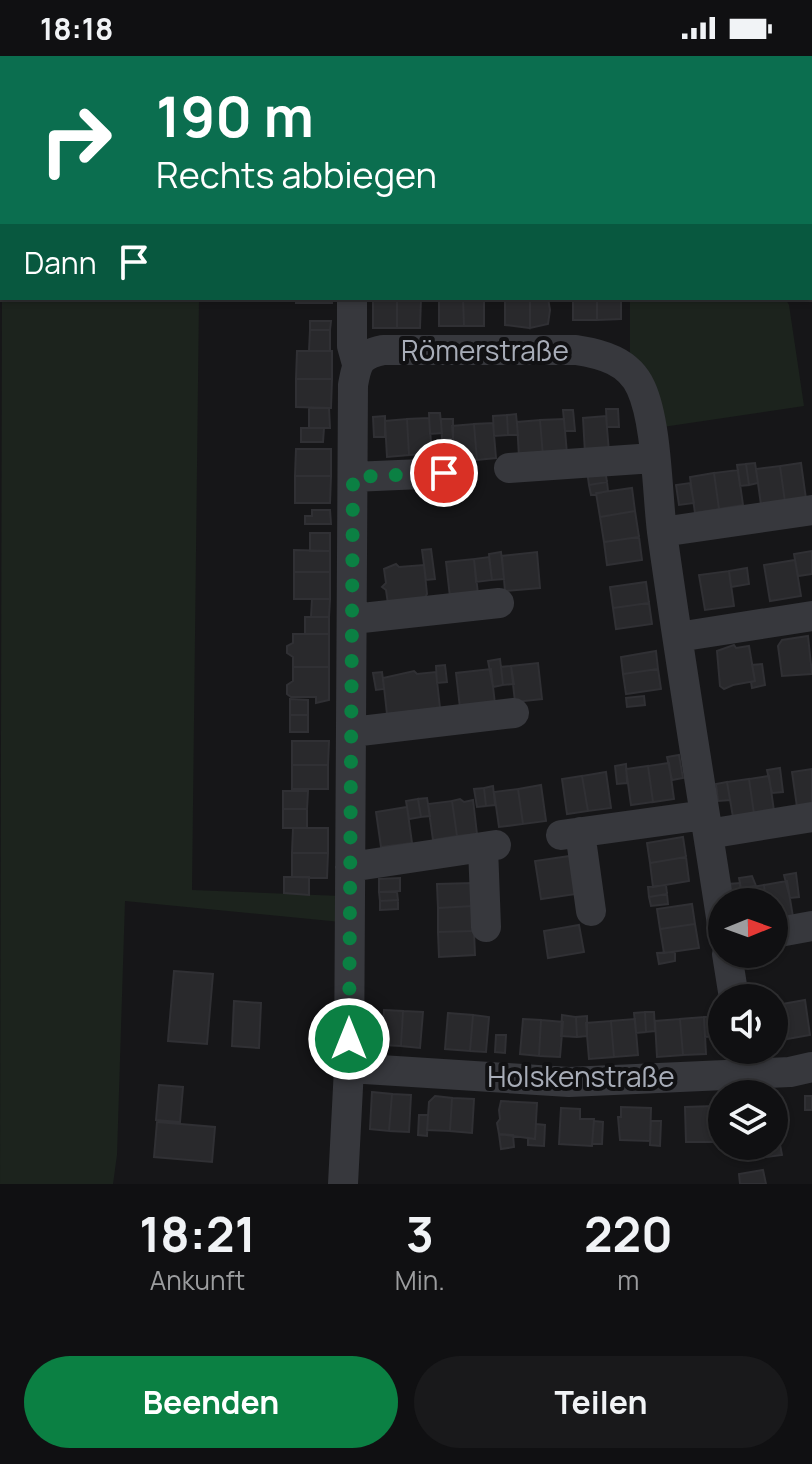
<!DOCTYPE html>
<html lang="de">
<meta charset="utf-8">
<style>
:root{--surface:#101012;--page:#19191b;--text:#f1f3f6;--muted:#9c9d9f;--line:#303032;--accent:#0b8043}
body{margin:0;font-family:Manrope,sans-serif;background:var(--page);color:var(--text);height:100vh;display:flex;flex-direction:column;font-size:30px;white-space:nowrap}
*{box-sizing:border-box;margin:0}
p{font-size:26px;color:var(--muted)}
.icon{flex:none;width:44px;height:44px;fill:none;stroke:currentColor;stroke-width:2;stroke-linecap:round;stroke-linejoin:round}
.map{position:relative;height:1128px;overflow:hidden}
.side{display:flex;flex-direction:column;background:var(--surface);flex:1}
.side>*{flex:none}
.top-card{position:absolute;left:0px;top:0px;width:812px;height:244px;box-shadow:0 2px 6px #0004,0 0 0 2px var(--line);background:#0b6e4f;color:#fff;overflow:hidden}
.needle{width:52px;rotate:89deg}
.controls{position:absolute;left:708px;top:832px;display:grid;gap:16px}
.controls a{display:grid;place-items:center;width:80px;height:80px;border-radius:50%;background:var(--surface);box-shadow:0 2px 6px #0004,0 0 0 2px var(--line);font-size:40px}
.pin{position:absolute;display:grid;place-items:center;width:68px;height:68px;color:#fff;margin:-34px;border:4px solid #fff;border-radius:50%;box-shadow:0 2px 8px #0007}
.me{position:absolute;width:88px;margin:-44px;rotate:0deg;stroke-linejoin:round;filter:drop-shadow(0 0 6px #0008)}
.turn{display:flex;align-items:center;gap:28px;height:168px;padding:0 24px;font-size:36px}
.turn .icon{width:104px;height:104px;stroke-width:2.5}
.turn b{display:block;font-size:56px;line-height:68px}
.then{display:flex;align-items:center;height:76px;padding:0 24px;background:#0003;gap:16px;font-size:30px}
.eta{display:flex;justify-content:space-evenly;align-items:center;height:136px;text-align:center}
.eta b{font-size:48px;font-weight:700;line-height:56px}
.cta{display:flex;gap:16px;margin-top:auto;padding:16px 24px}
.cta a{flex:1;height:92px;border-radius:48px;background:var(--accent);color:#fff;font-size:32px;font-weight:700;line-height:92px;text-align:center}
.cta a+a{background:var(--page);color:var(--text)}
.status{display:flex;justify-content:space-between;align-items:center;height:56px;padding:0 40px;background:var(--surface);direction:ltr}
.status svg{height:22px;fill:currentColor}
.map>svg:first-child{display:block}
.green{fill:#1c231d}
.building{fill:#29292c;stroke:#303034;stroke-width:2}
.lines{fill:none;stroke-linecap:round;stroke-linejoin:round}
.minor{stroke:#37383d;stroke-width:30}
.route{stroke:#0b8043;stroke-width:14;stroke-dasharray:0 25.2}
.labels{text-anchor:middle;stroke-width:8;stroke-linejoin:round;paint-order:stroke}
.street-label{font-size:28px;fill:#a8adb8;stroke:#111113}
</style>
<div class="status"><b>18:18</b><svg viewBox="0 0 49 12"><path d="M0 12V9h3v3zM5 12V6h3v6zM10 12V3h3v9zM15 12V0h3v12zM26 1h20v11H26zM47 4h2v5h-2z"/></svg></div>
<div class="map">
<svg width="812" height="1128" viewBox="0 0 812 1128">
<rect width="100%" height="100%" fill="#161618"/>
<path class="green" d="M2 233V242H199L192 834 341 840V866L125 845 117 1099 113 1128H0Z
M630 242H785L789 249 804 350 656 372 630 305Z"/>
<path class="building" d="M296 242H332V247H296Z
M373 242H397V272H373Z
M397 242H421L420 272H397Z
M439 242H463L464 270H439Z
M463 242H484V270H464Z
M505 242H530V272L505 269Z
M530 242H548L550 254 548 268 530 272Z
M573 242H597V264H573Z
M597 242H621V263L597 264Z
M310 265H331L330 274H310Z
M310 274H330V295H309Z
M297 295H332V323H296Z
M296 323H332L331 352 296 351Z
M309 352H329L330 372H309Z
M606 353H618L619 371H607Z
M563 354H573L575 375H565Z
M429 357H440L442 377 430 378Z
M516 358 518 379H508L507 359Z
M507 359 508 379 494 380 493 360Z
M385 360V381H374L373 361Z
M606 360 609 396 585 397 583 362Z
M429 362 432 398 409 399 407 363Z
M407 363 409 399 387 401 385 365Z
M441 363H453V383H442Z
M564 363 567 398 543 400 540 364Z
M540 364 543 400 519 401 517 366Z
M493 367 496 402 477 404 474 368Z
M474 368 477 404 455 405 452 370Z
M301 372H324L323 386H301Z
M296 393H331V420H295Z
M755 407 758 427 749 429 746 408Z
M801 407 806 443 785 446 780 410Z
M746 408 749 429 740 430 737 409Z
M780 410 785 446 761 449 756 413Z
M605 414 607 426 589 429 587 415Z
M738 414 743 449 719 453 714 417Z
M714 417 719 453 695 457 690 421Z
M295 420H331L330 447H295Z
M607 426 608 435 591 439 589 429Z
M690 427 694 447 679 449 676 429Z
M632 432 635 455 600 461 596 437Z
M312 454H330L331 468H305V460H312Z
M635 455 639 481 604 486 600 461Z
M310 477H330V495H310Z
M639 481 642 504 607 509 604 486Z
M431 493 435 523 426 524 422 494Z
M294 494 330 495V516H294Z
M812 495V518L798 520 794 498Z
M501 496 504 523 492 524 489 498Z
M537 496 540 532 505 535 502 500Z
M489 501 492 524 476 526 474 503Z
M474 503 478 538 450 541 446 506Z
M795 504 801 540 770 545 764 509Z
M396 508 399 511 424 509 427 538 423 544 388 548 386 534 382 531 386 527 384 513Z
M747 512 749 528 731 531 729 515Z
M729 515 734 550 705 554 699 519Z
M294 516H330V543H294Z
M646 526 649 547 613 552 610 531Z
M312 543H330L329 561H311Z
M649 547 652 568 616 573 613 552Z
M305 561H329V578H305Z
M293 578H329V611H293V601L287 597V590L293 587Z
M808 580 812 618 782 620 778 590 782 584Z
M734 589 736 592 749 590 755 625 733 629 724 633 720 630 717 595Z
M656 595 658 613 623 618 621 601Z
M500 603 503 629 493 631 488 605Z
M538 607 542 643 515 646 511 610Z
M762 608 765 629 752 632 751 626 755 625 752 609Z
M445 609 447 626 437 627 436 610Z
M511 610 514 628 503 629 501 611Z
M293 611H329V644L316 647V641H291L287 638V629L293 625Z
M491 613 495 648 460 652 456 617Z
M658 613 661 633 626 638 623 618Z
M414 615 417 618 436 616 440 652 387 658 383 622Z
M382 616 384 633 376 634 373 617Z
M644 640 645 649 627 651 626 642Z
M290 643 308 644V659H290Z
M290 659H308V676H290Z
M292 685H329L328 709H292Z
M679 699 683 722 672 724 667 701Z
M669 707 674 743 653 746 648 710Z
M626 708 627 727 617 728 615 710Z
M292 709H328V733H292Z
M648 710 653 746 631 749 626 713Z
M780 712 783 736 772 737 767 714Z
M812 713V749L797 751 792 716Z
M606 716 611 752 588 755 582 720Z
M582 720 588 755 567 758 562 723Z
M769 720 774 755 754 758 749 723Z
M749 723 754 758 733 761 727 726Z
M727 726 730 744 718 745 716 728Z
M541 729 546 765 523 768 518 733Z
M493 730 495 749 486 750 484 732Z
M484 732 486 750 477 751 474 733Z
M518 733 523 768 499 771 494 736Z
M283 735H308L307 753H283Z
M427 742 430 760 421 761 418 743Z
M418 743 421 761 409 763 406 745Z
M460 743 464 746 473 744 477 778 457 780 452 745Z
M452 745 457 780 433 784 428 748Z
M407 751 412 787 381 791 376 756Z
M283 753H307V772H283Z
M293 772H328V797H292Z
M683 781 686 801 650 807 647 787Z
M292 797H328L327 822 292 821Z
M570 800 576 838 541 843 535 805Z
M686 801 689 825 653 831 650 807Z
M796 817 799 841 790 842 784 819Z
M752 820 756 830 741 832 739 822Z
M284 821H309V839L284 837Z
M400 822V835L379 836V823Z
M787 825 793 861 774 864V846H766L764 829Z
M473 827V850L438 852 437 828Z
M740 827 741 843 731 845 728 828Z
M666 829 667 838 649 841 648 831Z
M764 829 766 846H742L740 833Z
M379 836H397L398 844 380 845Z
M667 838 668 848 651 850 649 841Z
M398 844V853L380 854V845Z
M692 848 695 868 660 873 657 853Z
M473 850 474 875 438 876V852Z
M695 868 699 892 664 897 660 873Z
M579 869 584 896 548 902 544 875Z
M474 875 475 899 439 901 438 876Z
M675 896V905L659 908 657 897Z
M174 915 213 918 207 988 168 985Z
M805 944 810 979 787 983 782 948Z
M234 945 261 947 259 992 232 990Z
M782 948 787 983 774 984V949Z
M384 954 403 955 401 990 382 989Z
M403 955 423 956 420 992 401 990Z
M645 956 646 976 636 977 634 957Z
M645 956H654L655 975 646 976Z
M448 957 473 959 470 995 445 993Z
M473 959 489 961 486 996 470 995Z
M562 959 576 961 577 981 561 980Z
M587 960V980L577 981 576 961Z
M704 961H716L717 980 705 981Z
M704 961 706 998 683 999 680 963Z
M523 963 541 964 539 1000 520 998Z
M635 963 638 999 614 1001 611 965Z
M680 963 683 999 657 1001 655 965Z
M541 964 563 966 560 1001 539 1000Z
M611 965 614 1001 589 1003 586 967Z
M372 970 383 971 382 989 370 988Z
M496 979H506L505 997 495 996Z
M159 1029 183 1031 180 1066 156 1064Z
M372 1036 392 1038 389 1075 370 1073Z
M392 1038 411 1039 409 1076 389 1075Z
M435 1040 452 1042 450 1075 427 1074 429 1046Z
M805 1040H812V1054H805Z
M452 1042 474 1043 472 1077 450 1075Z
M501 1045 537 1047 535 1083 499 1078 497 1067 500 1063 499 1054Z
M714 1050 715 1086H686L685 1051Z
M621 1051 651 1052 650 1085 620 1084 618 1061H621Z
M561 1052 580 1053V1063H594L592 1090 559 1088Z
M419 1059H428L427 1080 418 1079Z
M715 1064H722V1085L715 1086Z
M594 1065 603 1066 602 1088H592Z
M651 1065H661L660 1090 650 1089Z
M157 1066 215 1071 212 1106 154 1101Z
M536 1068 545 1069 544 1090 528 1089V1082L535 1083Z
M774 1073H777L782 1099 767 1101 765 1090H774Z
M499 1078 513 1079 514 1091 501 1093Z
M763 1114 766 1128H740L739 1118Z"/>
<g class="lines">
<path class="minor" d="M435 0 436 2
M352 242V290L357 308
M509 412 654 402
M353 421 444 417
M662 476 812 454
M353 563 499 547
M678 581 812 560
M352 676 514 657
M580 776 591 855
M708 778 812 761
M561 779 705 759
M483 791 486 871
M350 811 496 789
M774 877 812 870
M727 898 734 942
M349 1012 569 1026 790 1016 812 1011
M343 1128 349 1012 353 329C357 307 359 299 383 294H576C602 298 629 305 641 332 657 367 657 435 662 476 680 607 702 737 722 868"/>
</g>
<g class="lines">
<path class="route" d="M349 983 353 421 444 417"/>
</g>
<g class="labels">
<g class="street-label">
<text x="485" y="305">Römerstraße</text>
<text x="581" y="1031">Holskenstraße</text>
</g>
</g>
</svg>
<div class="controls">
<a><svg class="needle" viewBox="-14 -14 28 28"><path d="M0-13l5 13h-10z" fill="#e53935"/><path d="M0 13l5-13h-10z" fill="#9c9d9f"/></svg></a>
<a><svg class="icon" aria-label="sound" viewBox="0 0 24 24"><path d="M4 9h4l5-4v14l-5-4H4zM17 9q2 3 0 6"/></svg></a>
<a><svg class="icon" aria-label="layers" viewBox="0 0 24 24"><path d="M12 4l9 5-9 5-9-5zM3 14l9 5 9-5"/></svg></a>
</div>
<div class="pin" style="left:444px;top:417px;background:#d93025"><svg class="icon" aria-label="arrive" viewBox="0 0 24 24"><path d="M6 21V4h12l-3 4 3 4H6"/></svg></div>
<svg class="me" style="left:349px;top:983px" viewBox="-20 -20 40 40"><circle r="17" fill="#0b8043" stroke="#fff" stroke-width="3"/><path d="M0-11L8 9 0 5-8 9z" fill="#fff"/></svg>
<div class="top-card">
<div class="turn"><svg class="icon" aria-label="right" viewBox="0 0 24 24"><path d="M7 20v-9h11M14 6l5 5-5 5"/></svg><div><b>190 m</b>Rechts abbiegen</div></div>
<div class="then">Dann<svg class="icon" aria-label="arrive" viewBox="0 0 24 24"><path d="M6 21V4h12l-3 4 3 4H6"/></svg></div>
</div>
</div>
<section class="side">
<div class="eta">
<div><b>18:21</b><p>Ankunft</p></div>
<div><b>3</b><p>Min.</p></div>
<div><b>220</b><p>m</p></div>
</div>
<div class="cta"><a>Beenden</a><a>Teilen</a></div>
</section>
